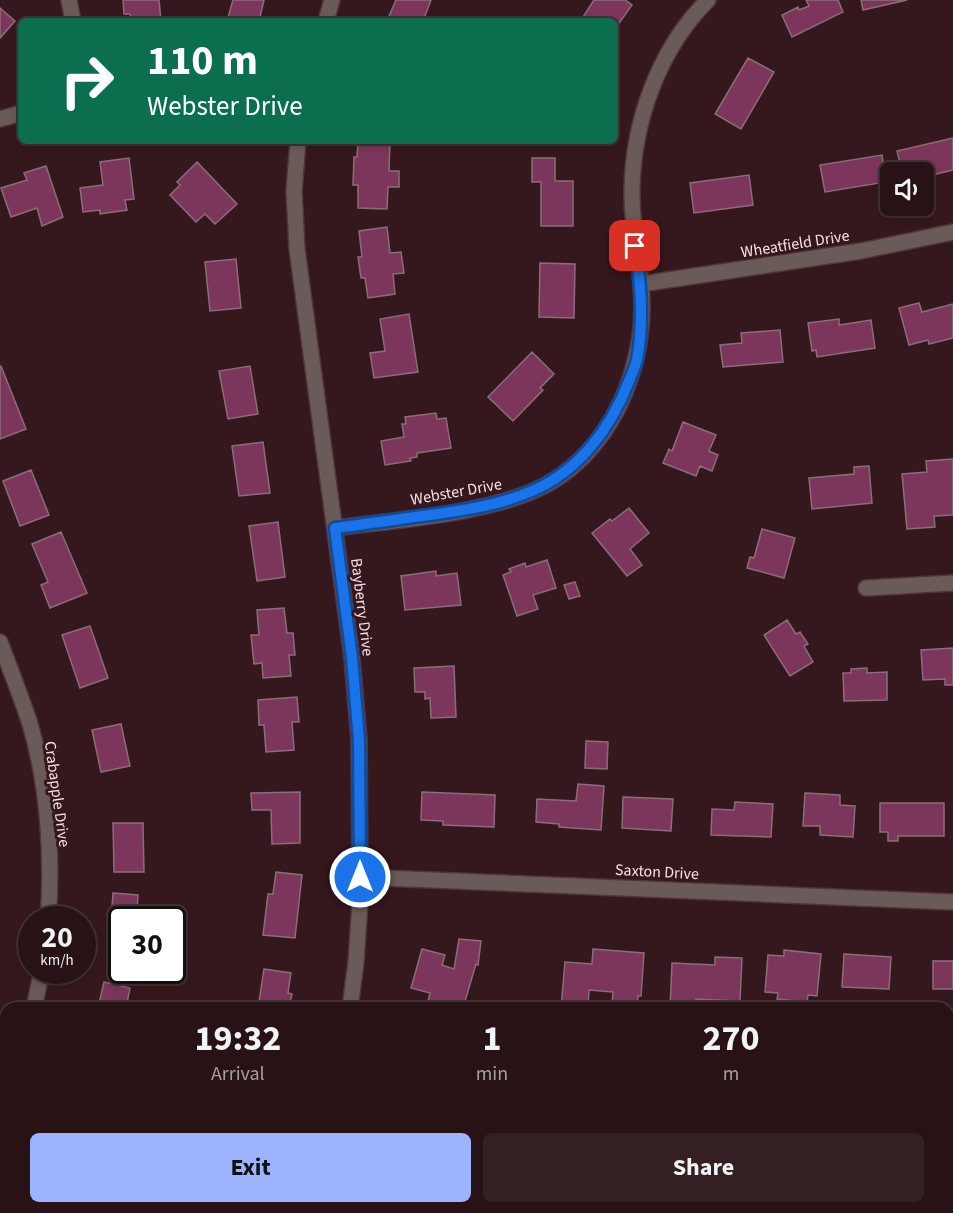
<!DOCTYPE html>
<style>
:root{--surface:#281216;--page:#342023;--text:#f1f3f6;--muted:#a59ea1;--line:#443235;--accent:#9bb4fd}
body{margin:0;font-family:"Source Sans 3",sans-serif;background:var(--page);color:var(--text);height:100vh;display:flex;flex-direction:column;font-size:22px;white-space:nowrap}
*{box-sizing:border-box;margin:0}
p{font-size:20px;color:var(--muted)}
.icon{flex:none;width:33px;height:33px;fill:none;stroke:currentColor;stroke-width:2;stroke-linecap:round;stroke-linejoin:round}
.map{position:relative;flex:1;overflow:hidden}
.drawer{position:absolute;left:0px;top:1002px;width:954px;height:212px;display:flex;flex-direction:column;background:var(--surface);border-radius:18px 18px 0 0;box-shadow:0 3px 9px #0003,0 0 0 2px var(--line)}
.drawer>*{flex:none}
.top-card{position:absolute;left:18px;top:18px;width:600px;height:126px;border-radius:9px;box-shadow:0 3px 9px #0003,0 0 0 2px var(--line);background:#0b6e4f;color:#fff;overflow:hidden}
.controls{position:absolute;left:880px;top:162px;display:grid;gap:12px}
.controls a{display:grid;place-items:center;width:54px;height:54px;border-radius:9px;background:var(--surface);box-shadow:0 3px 9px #0003,0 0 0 2px var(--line);font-size:30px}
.speed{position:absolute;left:18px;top:906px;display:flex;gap:12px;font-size:30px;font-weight:700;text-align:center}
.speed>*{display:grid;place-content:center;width:78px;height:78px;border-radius:50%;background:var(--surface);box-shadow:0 3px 9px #0003,0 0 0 2px var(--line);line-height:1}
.speed small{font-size:15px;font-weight:400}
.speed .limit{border:3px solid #111;border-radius:9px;background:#fff;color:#111}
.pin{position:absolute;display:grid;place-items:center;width:51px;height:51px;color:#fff;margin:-26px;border-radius:12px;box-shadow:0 3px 9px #0006}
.me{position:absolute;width:66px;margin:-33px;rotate:0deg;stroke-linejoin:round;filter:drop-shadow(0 0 4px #0008)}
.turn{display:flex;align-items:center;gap:21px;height:126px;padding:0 30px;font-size:27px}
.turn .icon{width:78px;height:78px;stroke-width:2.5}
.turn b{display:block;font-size:42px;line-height:51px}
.eta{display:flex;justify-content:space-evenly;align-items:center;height:102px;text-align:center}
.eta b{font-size:36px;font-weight:700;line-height:42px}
.cta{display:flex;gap:12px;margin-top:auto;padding:12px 30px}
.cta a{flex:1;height:69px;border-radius:9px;background:var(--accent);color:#111;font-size:24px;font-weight:700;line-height:69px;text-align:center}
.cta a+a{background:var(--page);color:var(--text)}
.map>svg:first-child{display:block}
.green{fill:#4c1f00}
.building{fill:#7d365b;stroke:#8c6c7a;stroke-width:1.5}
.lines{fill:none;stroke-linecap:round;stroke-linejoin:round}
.street-casing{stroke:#503439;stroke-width:18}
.path{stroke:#896f73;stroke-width:4;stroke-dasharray:1.5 4.5;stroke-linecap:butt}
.street{stroke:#6a5b58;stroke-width:15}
.route-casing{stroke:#114b97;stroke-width:15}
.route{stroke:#1a73e8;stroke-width:10}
.labels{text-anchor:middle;stroke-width:6;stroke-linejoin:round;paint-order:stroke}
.street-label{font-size:16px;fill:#f5e0e2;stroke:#35181d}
</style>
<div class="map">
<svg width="953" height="1213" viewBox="0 0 953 1213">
<rect width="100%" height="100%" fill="#35181d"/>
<path class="green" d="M948 1071H953V1213H321L323 1208H948Z"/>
<path class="building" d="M123 0H159L161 21H131L130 14H124Z
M233 0H264L259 21H227Z
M396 0H431L423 21H387Z
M594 0H625L632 5 615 29V21H590L583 17Z
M806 0H838L843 12 792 37 782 15 798 7 799 10 809 6Z
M861 0H907L863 10Z
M0 8 15 21 0 38Z
M748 58 774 72 741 129 715 114Z
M953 138V170L924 177V172H902L897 151Z
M358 141H390L389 171H399V187H388L387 209 358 208V185H353L354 157H357Z
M882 155 886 182 825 192 820 165Z
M129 158 134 199 125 200 127 210 100 214V210L83 212 80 188 103 185 100 162Z
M532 158H555V181H573V226H541V182H532Z
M197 162 237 204 215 224 205 214 196 222 170 195 180 185 177 182Z
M46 166 63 217 42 226 37 208 11 217 1 188 27 180 24 173Z
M749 175 753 205 694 213 690 183Z
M387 227 390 253 401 252 404 273 393 274 395 294 368 298 365 278H361L358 257H362L359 231Z
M236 259 241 308 210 311 205 262Z
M540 263 575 264 574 318 539 317Z
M919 303 922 312 953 304V338L929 344 928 340 909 345 899 308Z
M409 314 418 372 374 378 370 353 385 351 380 319Z
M839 319V325L871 320 875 348 817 357 816 350 812 351 808 323Z
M780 330 783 362 723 367 720 345 742 343 741 333Z
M532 352 554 374 540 388 543 390 513 421 488 397Z
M1 366 26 429 0 439V367Z
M250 366 258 414 228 419 219 371Z
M436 413 437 419 446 418 451 448 417 453V457L410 458 411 461 385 465 381 441 404 437 402 424H406L405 417Z
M683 422 716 435 709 451 718 455 712 471 700 466 696 476 663 463 669 449 672 451Z
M263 442 270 493 239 496 232 446Z
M953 459V515L934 516 935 527 907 529 902 474 927 472 926 461Z
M869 466 872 503 812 509 809 478 854 474V467Z
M31 470 49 515 20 526 3 481Z
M629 508 649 533 630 549 642 565 627 576 592 533 610 519 612 521Z
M278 522 285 577 257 581 249 526Z
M762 529 795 538 784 578 747 568 750 557 754 558Z
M61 532 87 593 50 608 41 585 48 582 32 544Z
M547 560 556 588 533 595 538 609 517 616 503 575 511 572 509 569 525 563 526 567Z
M436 571V576L457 573 461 605 405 610 401 576Z
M575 582 580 596 569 599 564 585Z
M284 608 287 633H293L295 655H289L291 676 263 678 262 663 254 664 251 635H259L257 610Z
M787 620 796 634 800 632 808 644 804 646 813 662 790 676 764 635Z
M90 626 108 678 80 688 62 635Z
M953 648V685H945V679L923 680 921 650Z
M454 666 456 717 431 718 430 698 425 699V692H415L414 668Z
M867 668V673L887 672V700L844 701 843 673H851V669Z
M297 697 299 722H292L294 750 266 752 264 725H259L258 700Z
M121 724 130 766 101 772 92 730Z
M586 741 608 742 607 769 585 768Z
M578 784 604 786 601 830 559 827V824L536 822 537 799 576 801Z
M300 792V843L272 844 271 810H252L251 793Z
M422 792 495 795 494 827 443 825V821L421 820Z
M805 793 840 795V805L855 806 853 837 820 835V826H803Z
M623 797 673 799 671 831 622 828Z
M735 802 773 804 771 837 711 835 712 809 734 810Z
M880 803H944V836H898V841H888V832H880Z
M113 823H143L144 872H114Z
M276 872 302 875 295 938 263 935 268 894H273Z
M113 893 138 895 137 916H140V920H122V962L108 961Z
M459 939 481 941 478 965 476 964 463 1008H441L442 1005 428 1001 430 993 411 988 422 949 445 955 442 965 454 969Z
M593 949 644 953 641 996H638L637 1005 612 1004 613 992 589 990 588 1008H561L565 962 592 964Z
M784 950 821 954 817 996 808 995 807 1002 777 999 778 993 765 992 768 955 784 956Z
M844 954 891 957 889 989 842 987Z
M715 957 742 958 740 1001 696 999 695 1008H670L672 963 715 965Z
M933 961H953V989H933Z
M264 969 291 973 288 993 292 994 289 1008H258Z
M104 982 130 988 126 1008H98Z
M20 1208H77L73 1213H19Z"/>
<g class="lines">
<defs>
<path id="street" d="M69 0 73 21
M326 21 332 0
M0 119 21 113
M298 141 294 191 297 249 352 658 359 740 360 902 356 962 350 1008
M641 284 861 251 953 232
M335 528C397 520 474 515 531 492 610 460 649 365 641 285 639 253 631 222 632 190 633 121 659 49 708 0
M866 588 953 583
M0 642C10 669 21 696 30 724 48 785 53 856 48 920
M359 877 953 902
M34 1008 42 970
M0 1107 6 1093
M308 1213 310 1208"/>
</defs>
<use href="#street" class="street-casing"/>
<path class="path" d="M515 1208 519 1213
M742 1208 743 1213"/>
<use href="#street" class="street"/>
</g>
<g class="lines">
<defs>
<path id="route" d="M360 877 359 740 352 658 335 528C367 524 398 519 430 515 465 510 500 505 532 491 579 471 611 428 629 381 632 374 635 367 637 360 644 321 641 284 635 246"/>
</defs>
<use href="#route" class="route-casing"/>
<use href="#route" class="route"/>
</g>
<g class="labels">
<g class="street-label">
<text transform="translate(795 243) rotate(-9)" y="6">Wheatfield Drive</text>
<text transform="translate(456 491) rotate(-10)" y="6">Webster Drive</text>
<text transform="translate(363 607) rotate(83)" y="6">Bayberry Drive</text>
<text transform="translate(58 794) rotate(82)" y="6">Crabapple Drive</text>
<text transform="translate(657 871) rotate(3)" y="6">Saxton Drive</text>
</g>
</g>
</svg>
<div class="controls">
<a><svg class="icon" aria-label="sound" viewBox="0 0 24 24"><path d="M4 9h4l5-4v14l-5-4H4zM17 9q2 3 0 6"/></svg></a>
</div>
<div class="speed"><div>20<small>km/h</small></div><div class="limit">30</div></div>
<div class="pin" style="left:635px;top:246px;background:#d93025"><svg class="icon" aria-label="arrive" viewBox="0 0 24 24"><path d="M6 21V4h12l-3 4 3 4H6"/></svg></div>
<svg class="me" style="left:360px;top:877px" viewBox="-20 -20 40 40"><circle r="17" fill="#1a73e8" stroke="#fff" stroke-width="3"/><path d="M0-11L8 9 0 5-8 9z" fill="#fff"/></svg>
<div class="top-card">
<div class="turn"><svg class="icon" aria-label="right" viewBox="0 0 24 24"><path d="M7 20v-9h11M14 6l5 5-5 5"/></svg><div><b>110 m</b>Webster Drive</div></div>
</div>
<section class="drawer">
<div class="eta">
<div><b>19:32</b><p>Arrival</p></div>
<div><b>1</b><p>min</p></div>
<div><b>270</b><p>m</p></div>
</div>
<div class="cta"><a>Exit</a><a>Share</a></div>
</section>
</div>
